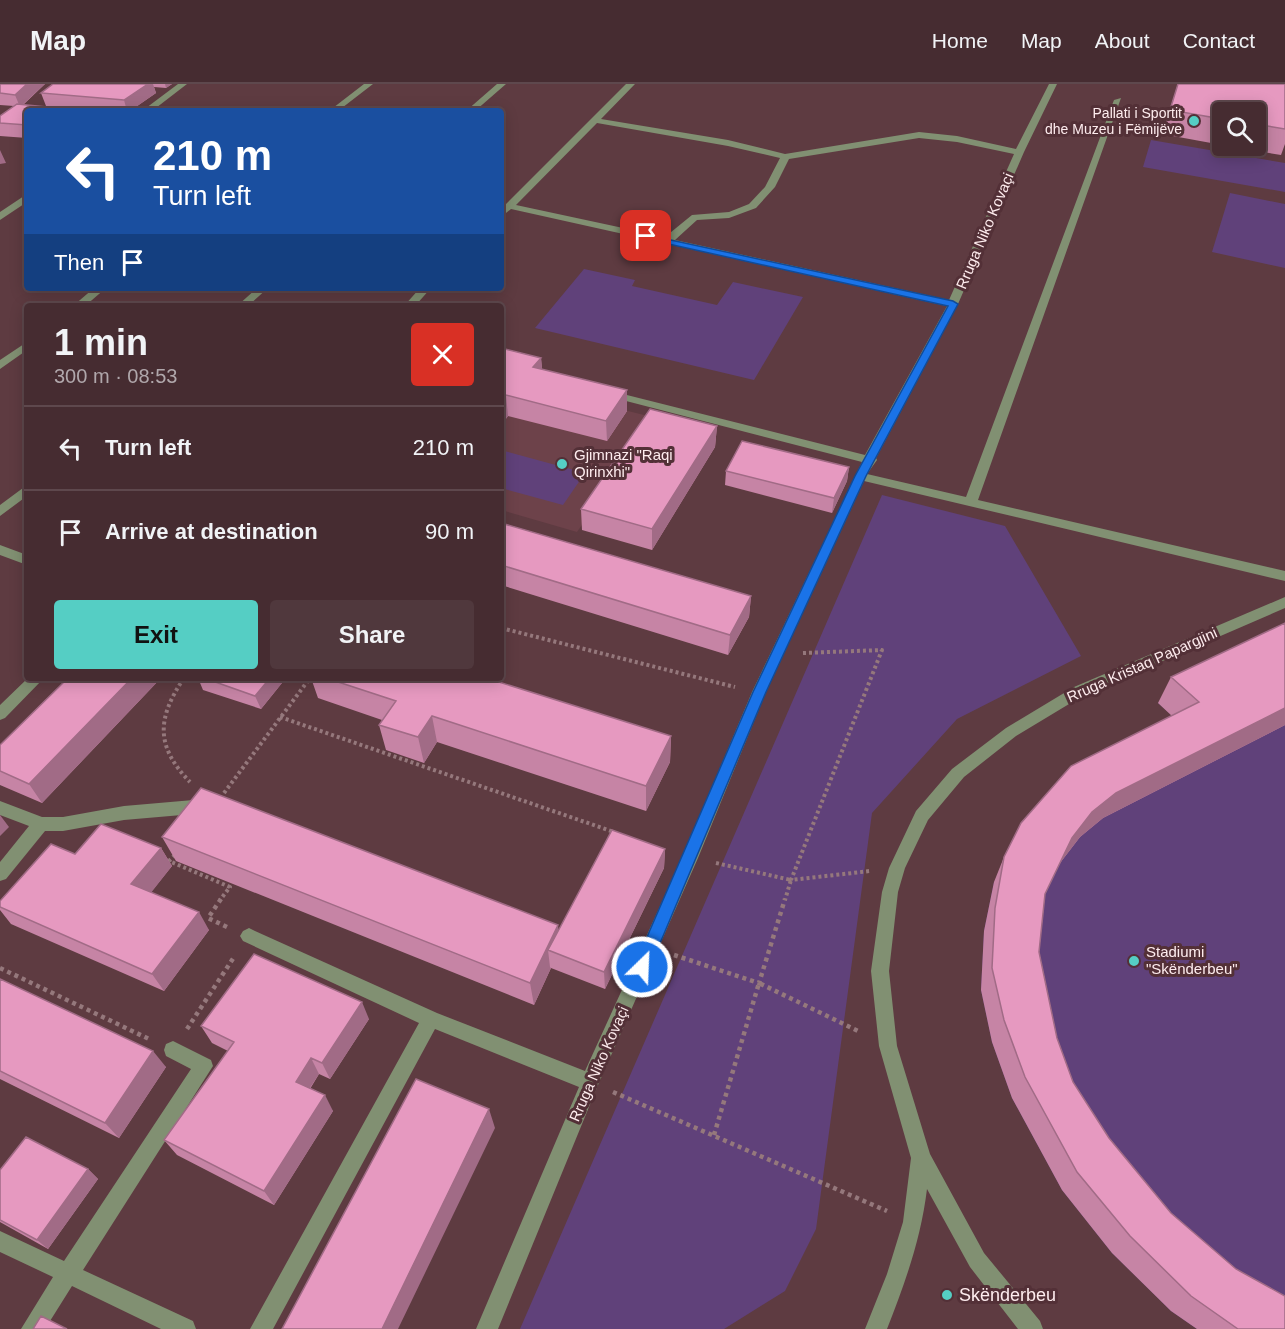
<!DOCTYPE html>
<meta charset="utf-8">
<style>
:root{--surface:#462c31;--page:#50383d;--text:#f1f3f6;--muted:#b0a7ab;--line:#5e484d;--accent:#55cec4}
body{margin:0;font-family:Arial,sans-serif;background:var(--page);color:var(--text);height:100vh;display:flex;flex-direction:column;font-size:22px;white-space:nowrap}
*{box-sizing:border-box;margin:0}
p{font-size:20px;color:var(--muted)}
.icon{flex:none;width:33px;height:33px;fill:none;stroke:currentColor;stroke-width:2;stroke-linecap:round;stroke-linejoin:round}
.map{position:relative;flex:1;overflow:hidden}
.panel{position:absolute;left:24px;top:219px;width:480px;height:378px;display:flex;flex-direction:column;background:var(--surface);border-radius:6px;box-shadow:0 3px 15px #0003,0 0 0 2px var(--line)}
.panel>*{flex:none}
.hud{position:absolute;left:24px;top:24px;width:480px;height:183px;border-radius:6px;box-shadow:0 3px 15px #0003,0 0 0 2px var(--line);background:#1a4fa0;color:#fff;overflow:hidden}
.tools{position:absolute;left:1212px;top:18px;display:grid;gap:12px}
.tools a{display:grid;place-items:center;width:54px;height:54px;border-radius:6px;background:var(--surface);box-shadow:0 3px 15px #0003,0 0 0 2px var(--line);font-size:30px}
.pin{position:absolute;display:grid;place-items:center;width:51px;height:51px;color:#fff;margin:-26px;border-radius:12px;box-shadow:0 3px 9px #0006}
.me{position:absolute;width:66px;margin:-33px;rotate:24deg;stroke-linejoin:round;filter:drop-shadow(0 0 4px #0008)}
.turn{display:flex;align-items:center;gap:21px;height:126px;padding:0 30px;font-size:27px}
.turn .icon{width:78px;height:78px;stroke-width:2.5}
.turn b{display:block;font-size:42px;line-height:51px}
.then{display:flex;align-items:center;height:57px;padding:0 30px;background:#0003;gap:12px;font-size:22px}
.round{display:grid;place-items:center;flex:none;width:63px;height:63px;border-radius:6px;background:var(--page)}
.head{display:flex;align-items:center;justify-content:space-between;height:102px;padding:0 30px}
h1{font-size:36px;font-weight:700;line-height:45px}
.primary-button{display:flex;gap:12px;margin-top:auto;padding:12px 30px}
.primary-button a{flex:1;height:69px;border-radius:6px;background:var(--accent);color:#111;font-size:24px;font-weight:700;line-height:69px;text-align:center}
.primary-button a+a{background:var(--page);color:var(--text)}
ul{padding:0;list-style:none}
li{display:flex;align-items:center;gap:18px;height:84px;padding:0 30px;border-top:2px solid var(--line)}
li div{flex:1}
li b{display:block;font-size:22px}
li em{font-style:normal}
header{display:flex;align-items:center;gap:36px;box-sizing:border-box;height:84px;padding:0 30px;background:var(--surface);border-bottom:2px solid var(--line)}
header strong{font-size:28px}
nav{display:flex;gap:33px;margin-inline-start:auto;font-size:21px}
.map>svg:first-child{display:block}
.built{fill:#6d424a}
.green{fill:#60417a}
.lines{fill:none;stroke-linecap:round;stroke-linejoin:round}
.path-far1{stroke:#95787c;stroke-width:4;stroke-dasharray:3 3;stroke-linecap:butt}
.path{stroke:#95787c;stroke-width:4.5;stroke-dasharray:4 4;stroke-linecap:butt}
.minor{fill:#819072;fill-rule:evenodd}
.wall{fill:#c684a5}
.shaded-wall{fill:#a16b86}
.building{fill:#e699c0;stroke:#a16b86;stroke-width:1.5}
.route{fill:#1a73e8;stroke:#114b97;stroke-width:1.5}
.poi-dot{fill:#55cec4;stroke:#533037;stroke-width:2}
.labels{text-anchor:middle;stroke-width:6;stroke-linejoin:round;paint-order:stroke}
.far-poi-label{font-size:14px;fill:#feecee;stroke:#533037;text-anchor:end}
.street-label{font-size:15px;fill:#feecee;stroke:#533037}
.poi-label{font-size:15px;fill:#feecee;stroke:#533037;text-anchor:start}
.near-poi-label{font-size:18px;fill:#feecee;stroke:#533037;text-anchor:start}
</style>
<header>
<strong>Map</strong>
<nav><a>Home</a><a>Map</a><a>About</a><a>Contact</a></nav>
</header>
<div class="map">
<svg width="1285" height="1245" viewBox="0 0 1285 1245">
<rect width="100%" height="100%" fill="#5e3b41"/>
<path class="built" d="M501 284 536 304 656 334 577 448 501 426Z"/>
<path class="green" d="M1151 56 1285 79V108L1143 83Z
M1230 109 1285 120V184L1212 168Z
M584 185 635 196 632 202 717 221 733 198 803 213 754 296 535 244Z
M501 366 585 389 563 421 501 404Z
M882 411 1005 442 1081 572 957 635 872 729 816 1145 785 1207 724 1245H520Z
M1285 558V1245H1197L1171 1227 1112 1169 1062 1106 1012 1014 992 958 981 906 984 847 994 798 1185 643 1158 619Z"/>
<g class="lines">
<path class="path-far1" d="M501 544 735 603
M803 569 882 566 791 796 870 787
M184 594C157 634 155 662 190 698
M280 633 614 748
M224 709 310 594
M175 771 169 777 230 803 220 816
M716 779 791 796 785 816"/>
<path class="path" d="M221 815 208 834 227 843
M674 871 759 899 785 815
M0 884 149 955
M187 945 234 873
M613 1008 887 1127
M714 1051 759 899 858 947"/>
<path class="minor" d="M178 0H187L152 27H142Z
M364 0H373L338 27H329Z
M497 0H506L475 27H466Z
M626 0H635L601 35 728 56 785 70 919 48 957 52 1016 65 1049 0H1057L1024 68 958 220 876 374 877 376 867 390 966 413 1114 16 1121 14 978 416 1285 487V497L864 397 766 608 698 774 598 1001 498 1245H476L579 1003 435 945 273 1245H250L419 939 243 857 240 852 243 847 249 844 255 847 437 929 585 987 682 774 752 608 862 378 603 311 601 309 607 306 865 371 947 222 511 125 501 133V125ZM597 39 728 62 780 74 765 103 749 120 729 128 692 131 665 153 516 121ZM919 54 957 58 1014 70 949 216 675 156 697 136 729 134 756 124 775 103 789 75Z
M27 110V118L0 136V128Z
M94 204H106L85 222H73Z
M257 204H268L248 222H237Z
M420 204H431L415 222H404Z
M27 258V266L0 285V276Z
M27 401V412L0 432V421Z
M0 461 27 471V481L0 471Z
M1285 513V524L1084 611 1016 652 964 693 928 736 905 784 898 808 889 887 897 962 930 1070 984 1169 1040 1237 1043 1245H1018L970 1183 927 1105C921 1155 905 1199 887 1245H865L887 1190 903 1138 911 1074 879 962 871 887 882 808 889 784 916 727 952 685 1006 644 1074 603Z
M28 594H44L5 634 0 636V621Z
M205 715 211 717 213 722 211 727 205 729 124 736 63 747H45L6 795 0 797V778L29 742 0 731V717L42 733H63L124 722Z
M173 957 211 976 213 982 83 1186 193 1237 196 1245H161L72 1202 45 1245H21L53 1193 0 1168V1147L64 1177 191 985 166 972 164 966 166 960Z"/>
</g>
<path class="wall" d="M0 0H45L23 21 27 27V54L0 52V32L14 22 0 21Z
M53 0H172L166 4 154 3 156 9 130 27H108L46 22 41 9Z
M1178 0H1285V60L1281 71 1228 62H1256V28H1222V61L1162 50Z
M501 264 541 274 542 285 627 327 607 357 508 332 505 336 501 335Z
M717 342 715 363 652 466 582 446 581 425Z
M849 383 847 397 832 429 725 401 726 387Z
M501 439 751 512 749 533 728 571 501 501Z
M1285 539V641L1103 734 1080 753 1060 779 1045 810 1039 868 1057 954 1073 998 1109 1054 1171 1129 1285 1245H1197L1171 1227 1112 1169 1062 1106 1012 1014 992 958 981 906 984 847 994 798 1004 773 1172 632 1158 619 1171 593Z
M68 594H161L42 719 0 701V661Z
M198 594H286L261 625 203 606Z
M311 594H486L671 652 670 678 646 727 437 658 424 679 386 666 379 641 382 636 318 614Z
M162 753 559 846 665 765 664 784 605 905 551 884 534 921 176 777Z
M161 764 172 782 151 808 209 846 164 907 11 840 0 826V817L75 770Z
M0 895 166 983 119 1054 0 995Z
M369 935 330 995 319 990 310 1005 333 1027 274 1121 177 1071 164 1056 228 967 212 959 201 942Z
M88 1085 98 1095 48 1165 0 1138V1086Z"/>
<path class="shaded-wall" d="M27 0H45L20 23 15 11Z
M148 0H153L156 9 130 27H127L124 16Z
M165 0H172L166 4Z
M0 66 6 79 0 80Z
M541 274 543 294 533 283Z
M627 306V327L607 357 606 337Z
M506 311 508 332 505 336 502 316Z
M717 342 715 363 652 466V445Z
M849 383 847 397 832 429 834 414Z
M751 512 749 533 728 571 730 551Z
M132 594H161L42 719 29 700Z
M270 594H286L261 625 255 612Z
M1285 624V641L1103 734 1080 753 1060 779 1072 754 1092 728 1116 709Z
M432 632 437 658 424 679 418 653Z
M671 652 670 678 646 727V702Z
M0 731 9 743 0 752Z
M161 764 172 782 143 819 131 800Z
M665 765 664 784 605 905 604 888Z
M199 828 209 846 164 907 152 890Z
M558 841 561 864 548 866 550 883 551 884 534 921 530 899Z
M362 918 369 935 330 995 322 979Z
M153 967 166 983 119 1054 105 1039Z
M311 974 319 990 304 1013 296 998Z
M325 1011 333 1027 274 1121 264 1107Z
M489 1025 495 1044 398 1245H382Z
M88 1085 98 1095 48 1165 37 1156Z"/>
<path class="building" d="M0 0H27L15 11 0 9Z
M53 0H148L124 16 41 9Z
M1178 0H1285V45L1256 40V28H1222V35L1170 26Z
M17 20 88 27H27V41L0 39V32Z
M501 264 541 274 533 283 627 306 606 337 506 311 502 316H501Z
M650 325 717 342 652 445 581 425Z
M742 357 849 383 834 414 726 387Z
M501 439 751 512 730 551 501 481Z
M1285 539V624L1116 709 1092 728 1072 754 1045 810 1039 868 1057 954 1073 998 1109 1054 1171 1129 1236 1185 1285 1212V1245H1238L1191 1212 1130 1152 1077 1088 1025 993 1004 936 992 884 995 824 1004 773 1021 739 1071 682 1199 618 1171 593Z
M68 594H132L29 700 0 687V661Z
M204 594H270L255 612Z
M326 594H486L671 652 646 702 432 632 418 653 379 641 396 617Z
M201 704 558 841 530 899 162 753Z
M101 740 161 764 131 800 199 828 152 890 0 823V817L51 760 75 770Z
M612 746 665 765 604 888 548 866Z
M254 870 362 918 322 979 311 974 296 998 325 1011 264 1107 164 1056 234 958 201 942Z
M0 895 153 967 105 1039 0 987Z
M416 995 489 1025 382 1245H282Z
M26 1053 88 1085 37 1156 0 1136V1086Z
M41 1232 67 1245H33Z"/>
<path class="route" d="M643 150 953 217 958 220 866 392 766 608 650 883 647 888 642 890 636 888 634 883 753 608 855 392 948 222 646 155 641 152Z"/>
<g class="poi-dot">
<circle cx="1194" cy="37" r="6"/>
<circle cx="562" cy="380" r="6"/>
<circle cx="1134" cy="877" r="6"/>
<circle cx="947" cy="1211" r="6"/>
</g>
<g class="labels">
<g class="far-poi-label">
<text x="1182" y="34">Pallati i Sportit<tspan x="1182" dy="16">dhe Muzeu i Fëmijëve</tspan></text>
</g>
<g class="street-label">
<text transform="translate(985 147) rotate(-67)" y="5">Rruga Niko Kovaçi</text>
<text transform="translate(1142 581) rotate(-24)" y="5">Rruga Kristaq Papargjini</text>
<text transform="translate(599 980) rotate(-66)" y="5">Rruga Niko Kovaçi</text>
</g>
<g class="poi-label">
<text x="574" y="376">Gjimnazi "Raqi<tspan x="574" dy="17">Qirinxhi"</tspan></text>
<text x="1146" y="873">Stadiumi<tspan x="1146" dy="17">"Skënderbeu"</tspan></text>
</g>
<g class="near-poi-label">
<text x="959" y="1217">Skënderbeu</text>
</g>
</g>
</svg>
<div class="tools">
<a><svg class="icon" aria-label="search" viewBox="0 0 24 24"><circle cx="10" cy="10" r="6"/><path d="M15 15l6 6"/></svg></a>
</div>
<div class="pin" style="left:646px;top:152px;background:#d93025"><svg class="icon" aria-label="arrive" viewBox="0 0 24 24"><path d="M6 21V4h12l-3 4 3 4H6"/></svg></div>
<svg class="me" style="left:642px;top:883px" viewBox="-20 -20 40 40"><circle r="17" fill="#1a73e8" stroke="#fff" stroke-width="3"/><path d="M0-11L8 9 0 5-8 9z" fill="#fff"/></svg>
<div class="hud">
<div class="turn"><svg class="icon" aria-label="left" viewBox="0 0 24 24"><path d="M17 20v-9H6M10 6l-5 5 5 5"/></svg><div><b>210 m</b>Turn left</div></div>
<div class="then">Then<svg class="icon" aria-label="arrive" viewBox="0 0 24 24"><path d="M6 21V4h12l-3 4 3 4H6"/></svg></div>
</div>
<section class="panel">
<div class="head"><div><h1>1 min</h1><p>300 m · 08:53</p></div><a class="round" style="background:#d93025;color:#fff"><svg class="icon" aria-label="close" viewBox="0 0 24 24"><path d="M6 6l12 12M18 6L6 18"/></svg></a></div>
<ul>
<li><svg class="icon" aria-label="left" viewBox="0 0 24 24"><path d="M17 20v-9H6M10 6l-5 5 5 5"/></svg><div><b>Turn left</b></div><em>210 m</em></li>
<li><svg class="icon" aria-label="arrive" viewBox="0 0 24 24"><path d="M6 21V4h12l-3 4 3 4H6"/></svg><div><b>Arrive at destination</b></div><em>90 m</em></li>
</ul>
<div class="primary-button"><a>Exit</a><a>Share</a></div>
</section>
</div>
